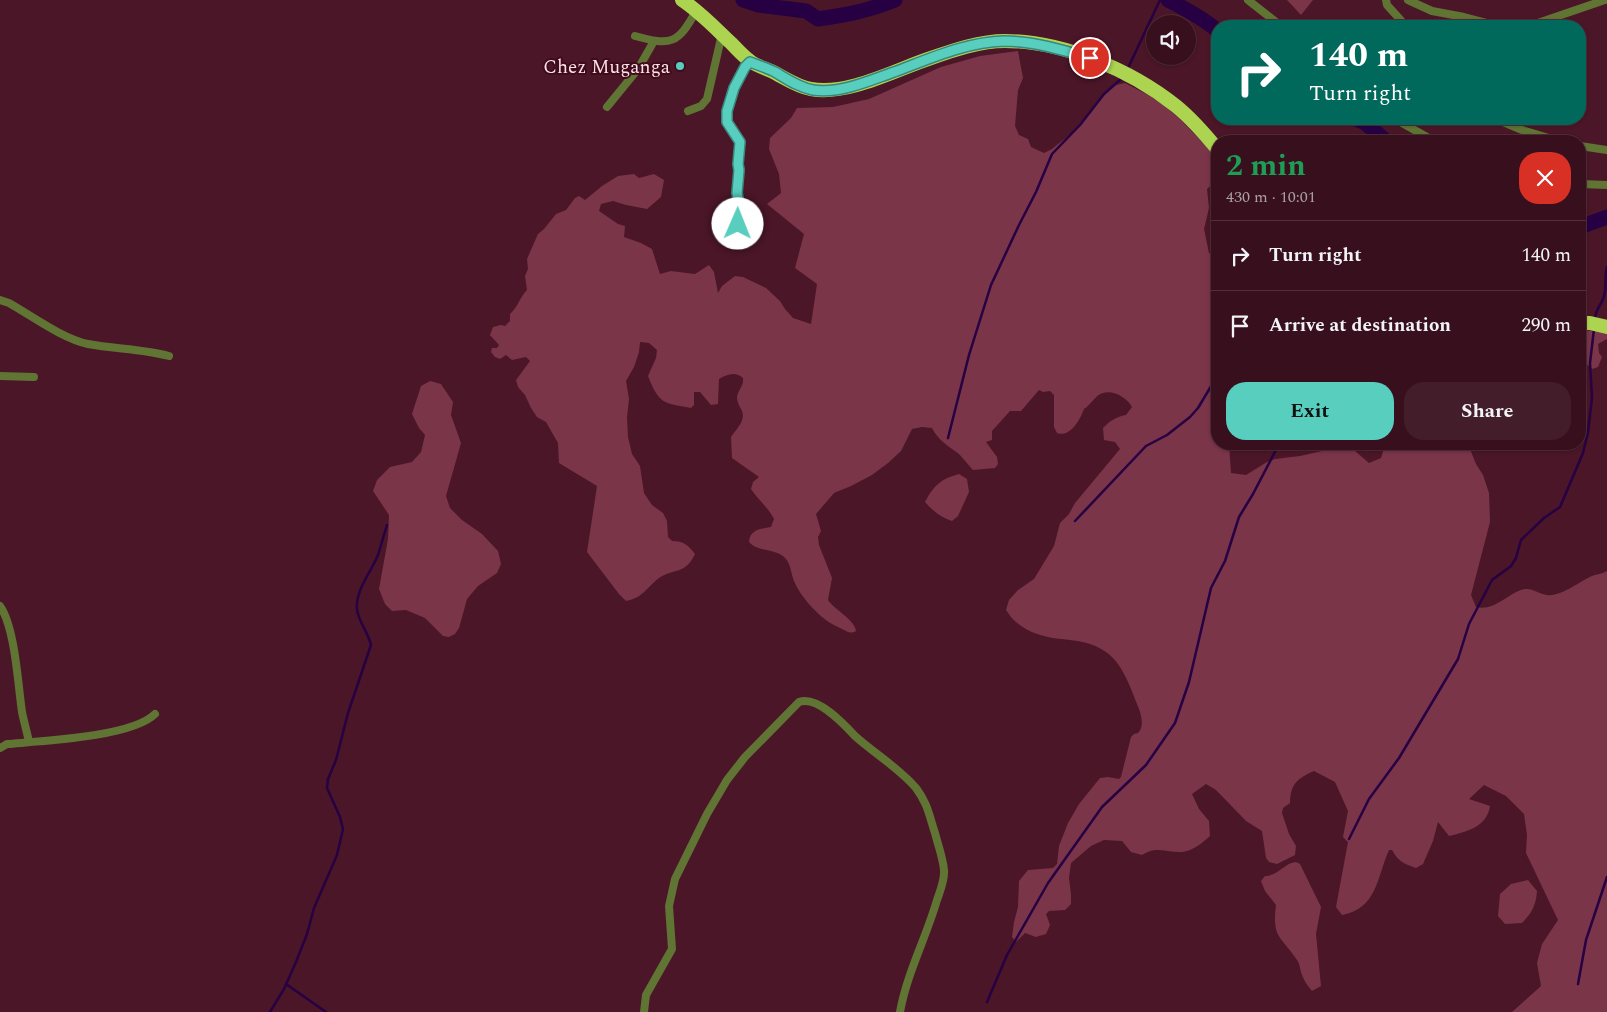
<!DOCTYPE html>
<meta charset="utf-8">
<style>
:root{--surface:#38101d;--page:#431e2a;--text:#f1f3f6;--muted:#ab9da4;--line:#52303b;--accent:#58cebf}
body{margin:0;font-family:Spectral,serif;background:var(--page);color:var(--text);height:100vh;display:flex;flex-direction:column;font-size:19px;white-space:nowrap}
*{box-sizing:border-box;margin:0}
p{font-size:16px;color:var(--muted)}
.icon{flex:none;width:28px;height:28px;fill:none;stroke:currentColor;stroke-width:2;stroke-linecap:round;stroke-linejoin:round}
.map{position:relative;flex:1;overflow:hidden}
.side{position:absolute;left:1211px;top:135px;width:375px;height:315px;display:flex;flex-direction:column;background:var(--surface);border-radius:20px;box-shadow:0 1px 4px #0004,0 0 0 1px var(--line)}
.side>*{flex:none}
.top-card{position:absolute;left:1211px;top:20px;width:375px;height:105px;border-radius:20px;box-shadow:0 1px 4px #0004,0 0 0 1px var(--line);background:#00695c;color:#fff;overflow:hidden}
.buttons{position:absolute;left:1146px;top:15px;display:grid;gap:10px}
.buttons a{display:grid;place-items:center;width:50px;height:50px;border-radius:50%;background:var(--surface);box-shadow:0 1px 4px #0004,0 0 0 1px var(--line);font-size:25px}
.pin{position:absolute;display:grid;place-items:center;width:42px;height:42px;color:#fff;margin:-21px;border:2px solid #fff;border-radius:50%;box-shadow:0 1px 5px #0007}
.me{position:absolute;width:55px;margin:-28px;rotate:1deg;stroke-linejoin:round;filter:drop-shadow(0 0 4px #0008)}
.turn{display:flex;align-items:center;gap:18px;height:105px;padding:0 15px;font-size:22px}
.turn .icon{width:65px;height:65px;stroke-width:2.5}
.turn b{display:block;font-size:35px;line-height:42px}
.round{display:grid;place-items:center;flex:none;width:52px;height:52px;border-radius:20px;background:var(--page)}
.head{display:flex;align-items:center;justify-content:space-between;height:85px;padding:0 15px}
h1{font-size:30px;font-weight:700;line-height:38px;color:#1e9e55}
.primary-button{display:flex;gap:10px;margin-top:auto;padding:10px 15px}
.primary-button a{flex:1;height:58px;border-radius:20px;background:var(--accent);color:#111;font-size:20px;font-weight:700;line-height:58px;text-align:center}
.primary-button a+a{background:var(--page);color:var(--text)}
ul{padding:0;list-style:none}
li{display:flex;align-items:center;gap:15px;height:70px;padding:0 15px;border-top:1px solid var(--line)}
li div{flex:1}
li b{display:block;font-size:19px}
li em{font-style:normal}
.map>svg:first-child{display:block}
.green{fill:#7a3549}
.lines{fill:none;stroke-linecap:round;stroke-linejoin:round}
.stream{stroke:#270044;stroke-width:2.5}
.river{stroke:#270044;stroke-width:15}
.street{stroke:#607434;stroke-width:8}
.highway{stroke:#acd450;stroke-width:14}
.route-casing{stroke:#39867c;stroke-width:12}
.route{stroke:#58cebf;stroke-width:9}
.poi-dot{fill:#58cebf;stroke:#3f0b1d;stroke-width:2}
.labels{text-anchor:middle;stroke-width:4;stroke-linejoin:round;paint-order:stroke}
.poi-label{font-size:19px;fill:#fde1e6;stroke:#3f0b1d;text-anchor:end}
</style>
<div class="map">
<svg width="1607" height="1012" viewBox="0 0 1607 1012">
<rect width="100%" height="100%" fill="#4b1627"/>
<path class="green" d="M1287 0H1313L1301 15Z
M1018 51 1023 78 1018 90 1015 126 1019 135 1028 139 1031 147 1044 153 1052 149 1073 132 1104 94 1116 85 1125 83 1150 96 1165 106 1181 120 1206 146 1217 161V180L1207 189 1209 208 1204 229 1209 253 1215 257 1217 282V286L1210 293 1214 307 1217 312V354L1215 357 1218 362V444H1229L1231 473 1246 475 1267 462 1275 459 1300 456 1348 445 1369 463 1381 458 1385 445 1387 444H1468L1476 464 1483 475 1489 493 1490 522 1471 595 1476 607C1494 611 1505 596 1521 590 1531 586 1538 594 1547 595 1561 597 1580 581 1592 576 1597 574 1602 574 1607 571V1012H1512L1541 986 1537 963 1542 944 1558 920 1526 853 1527 835 1524 814 1506 796 1484 785 1469 799 1490 806C1487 827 1466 832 1449 836L1438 822 1433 841 1423 864 1416 868C1404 864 1398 861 1392 850H1389C1377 877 1377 909 1342 915L1336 907 1348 842 1343 837 1348 811 1335 782 1314 771C1298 778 1290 784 1290 803L1283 808 1282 813 1289 834 1296 846 1295 855 1277 864 1269 862 1266 858 1262 831 1246 821 1216 790 1206 784 1192 794 1199 809 1209 821 1210 836C1202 843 1193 851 1182 852 1166 853 1157 845 1142 855L1131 852 1122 841 1104 840 1091 846 1071 863 1069 878 1071 894V904L1065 910 1049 911 1046 914 1050 925 1046 934 1036 937 1025 933 1016 942 1012 937 1014 922 1018 907 1019 881 1028 870 1053 868 1057 864 1059 846 1068 823 1079 804 1100 778 1108 777 1119 779 1121 777 1131 737 1134 734 1138 733C1145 726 1141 713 1137 704 1130 686 1122 663 1106 652 1092 642 1078 641 1062 639 1047 638 1028 633 1016 622 1012 619 1009 614 1006 610L1009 600 1018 590 1034 579 1054 546 1060 523 1069 514 1075 503 1120 449 1115 442 1104 440 1103 428C1110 421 1115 417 1126 415L1132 407C1127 398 1114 390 1103 393 1095 395 1091 405 1084 409 1080 420 1070 438 1057 433L1054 427V395L1050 391 1043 392 1039 390 1021 411H1010L992 431V440L986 442 997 457 998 464 995 468 973 470C968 465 964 459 959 454 948 446 938 440 932 428L922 427 912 429 901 451 888 463 872 475 851 486 834 493 816 514 821 531 818 537 819 545 832 578 828 600C835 610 855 620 856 631 850 634 848 632 842 629 839 627 835 626 832 624 818 616 800 596 794 581 791 574 791 565 786 559 777 548 759 553 749 542 750 529 761 529 771 527L774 519C768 507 758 500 751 489L753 482 759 477 732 458 731 437C737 428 747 420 741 409 739 405 737 402 737 397 738 390 744 386 743 378 736 371 727 374 719 379L718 404 711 405 700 392H694V405L691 408C663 403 659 404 648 376L656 358 657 350 649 343 640 342 639 352 634 367 626 381 629 399 627 417 628 437 632 454 640 466 644 493 652 505 663 513 667 521 668 537 672 541C684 541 688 545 695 554 685 575 674 568 659 578 647 587 643 598 626 601L619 594 587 552 597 486 559 463 558 443 546 422 537 417 531 408 525 395 518 387 516 380 530 361 526 357 512 360 506 355 500 359 495 357 491 352 492 348H497L499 345 490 335 493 327 501 325 505 326 510 321V314C518 307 520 297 527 290L525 276 528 269 527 259 538 234 544 229 556 214 566 210 575 198 579 196 585 200 602 186 618 176 634 174 639 178 654 174 664 180 661 197 647 209 626 205 613 201 601 204 599 211 618 224 625 226 624 237 641 243 652 249 660 274 671 271 695 274 709 265 714 272 718 293 722 286 735 276 743 277 766 288 780 301 785 309 793 318 811 324 817 284 795 268 804 234 767 204 781 193 779 174 769 149 770 138 791 118 797 108 833 107 869 99 941 67 980 56Z
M1600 330 1607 332V339L1598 344 1599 353 1602 357 1598 367 1592 369 1585 363C1585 359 1587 354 1586 350 1585 342 1579 340 1584 331Z
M430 381 441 384 453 402 451 415 461 443 446 496 450 508 462 520 482 534 498 551 501 564 497 573 478 586 467 599 459 628 455 634 449 637 443 636 425 618 406 610 392 611 385 604 379 589 388 539 389 515 373 491 377 480 390 467 412 462 421 452 425 435 419 428 412 414 421 386Z
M959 474 967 479 969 492 958 516 952 521C940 517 933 511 925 502 934 485 941 479 959 474Z
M1296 862 1300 864 1321 907 1316 934 1321 986 1312 991C1308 986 1304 981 1302 975 1300 970 1300 964 1297 960 1280 935 1272 938 1276 905L1265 891 1261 881 1265 876C1278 876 1284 863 1296 862Z
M1528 880 1537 891C1536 905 1532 913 1522 923L1505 924 1498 916 1500 894 1511 884Z"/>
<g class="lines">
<path class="stream" d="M1129 66 1160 0
M1595 319C1596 307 1602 305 1604 296 1607 287 1604 277 1607 267
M948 438 969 355 991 285 1019 225 1036 192 1052 154 1080 125 1104 94 1121 79
M1075 521 1146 446 1167 435 1190 417 1198 408 1213 383 1218 379
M1349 839 1369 799 1399 758 1458 659 1469 624 1492 580 1511 566 1516 558 1521 540 1544 518 1560 507 1583 453 1588 432 1592 398 1590 363 1594 329
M286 984 326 1012
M1578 984 1586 940 1607 877
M987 1002 1007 955 1048 883 1102 807 1146 765 1175 723 1189 682 1211 588 1225 561 1239 517 1253 494 1279 444
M270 1012 284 989 296 962 307 934 314 908 337 855 343 829 340 817 327 788 328 779 336 760 348 713 371 645C368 632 358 621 357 609 355 591 371 572 378 555 381 545 384 535 387 525"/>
<path class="river" d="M743 0 758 5 806 11 818 19C846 15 868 11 895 0
M1168 0C1186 9 1203 18 1218 31
M1356 119 1365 123 1386 141
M1580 227 1607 217"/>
<path class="street" d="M1248 0 1281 26
M1386 0 1387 5 1406 26
M1408 0 1432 11 1464 17 1499 26
M1529 26 1605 0
M635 36C671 46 678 44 696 11
M607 107 638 69 654 41
M688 111 701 106 707 99 722 34
M1395 119 1434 141
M1496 119 1522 130 1559 141
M1580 146 1607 150
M1580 184 1607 185
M739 234 737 213 739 204 737 193 740 142 727 122V111L734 88 745 67 750 61
M0 300 9 303C32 316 63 339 88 344 115 349 142 349 169 356
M0 376 34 377
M0 606C15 627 18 685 22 712 24 722 27 732 29 742
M0 748 7 744C42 741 132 737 155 714
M644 1012 646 995 672 949 669 906 675 879 707 814 727 780 745 757 799 702C817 695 844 724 855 736 875 754 899 768 916 788 928 804 929 815 935 833 938 845 943 858 944 870 945 880 940 891 937 900 926 938 907 973 900 1012"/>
<path class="highway" d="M682 0C700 12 715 28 731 43 737 49 743 56 750 61 758 67 769 69 777 74 788 80 799 87 811 89 848 96 897 69 931 58 954 50 980 41 1005 41 1063 41 1131 70 1176 106 1192 119 1205 134 1218 150
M1580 323H1590L1607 327"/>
</g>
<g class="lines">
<defs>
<path id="route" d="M738 224 737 213 739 204 737 193 739 170 738 164 740 142 727 122V111L734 88 745 67 750 62C758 65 767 68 775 72 787 79 798 87 813 90 840 94 868 81 894 72 929 59 966 42 1004 41 1033 41 1063 50 1090 58"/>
</defs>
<use href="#route" class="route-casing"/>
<use href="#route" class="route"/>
</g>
<circle class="poi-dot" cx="680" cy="66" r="5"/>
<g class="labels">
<g class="poi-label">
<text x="670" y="73">Chez Muganga</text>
</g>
</g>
</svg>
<div class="buttons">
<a><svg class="icon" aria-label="sound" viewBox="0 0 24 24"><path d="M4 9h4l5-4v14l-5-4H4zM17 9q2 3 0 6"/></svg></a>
</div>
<div class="pin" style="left:1090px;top:58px;background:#d93025"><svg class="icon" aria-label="arrive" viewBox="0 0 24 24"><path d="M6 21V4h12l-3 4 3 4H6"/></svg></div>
<svg class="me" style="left:738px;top:224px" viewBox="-20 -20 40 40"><circle r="19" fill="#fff"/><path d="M0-13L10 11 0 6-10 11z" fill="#58cebf"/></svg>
<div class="top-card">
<div class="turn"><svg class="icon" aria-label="right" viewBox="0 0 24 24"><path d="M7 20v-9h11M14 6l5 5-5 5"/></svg><div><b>140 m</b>Turn right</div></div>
</div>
<section class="side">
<div class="head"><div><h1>2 min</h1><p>430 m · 10:01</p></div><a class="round" style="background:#d93025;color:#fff"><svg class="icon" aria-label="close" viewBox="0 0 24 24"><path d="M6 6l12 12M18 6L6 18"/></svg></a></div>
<ul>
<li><svg class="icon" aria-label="right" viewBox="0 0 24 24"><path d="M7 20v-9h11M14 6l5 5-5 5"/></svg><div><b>Turn right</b></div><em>140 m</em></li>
<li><svg class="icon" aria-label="arrive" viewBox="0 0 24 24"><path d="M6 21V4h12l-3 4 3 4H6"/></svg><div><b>Arrive at destination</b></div><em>290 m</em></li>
</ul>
<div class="primary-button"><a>Exit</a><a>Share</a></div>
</section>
</div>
